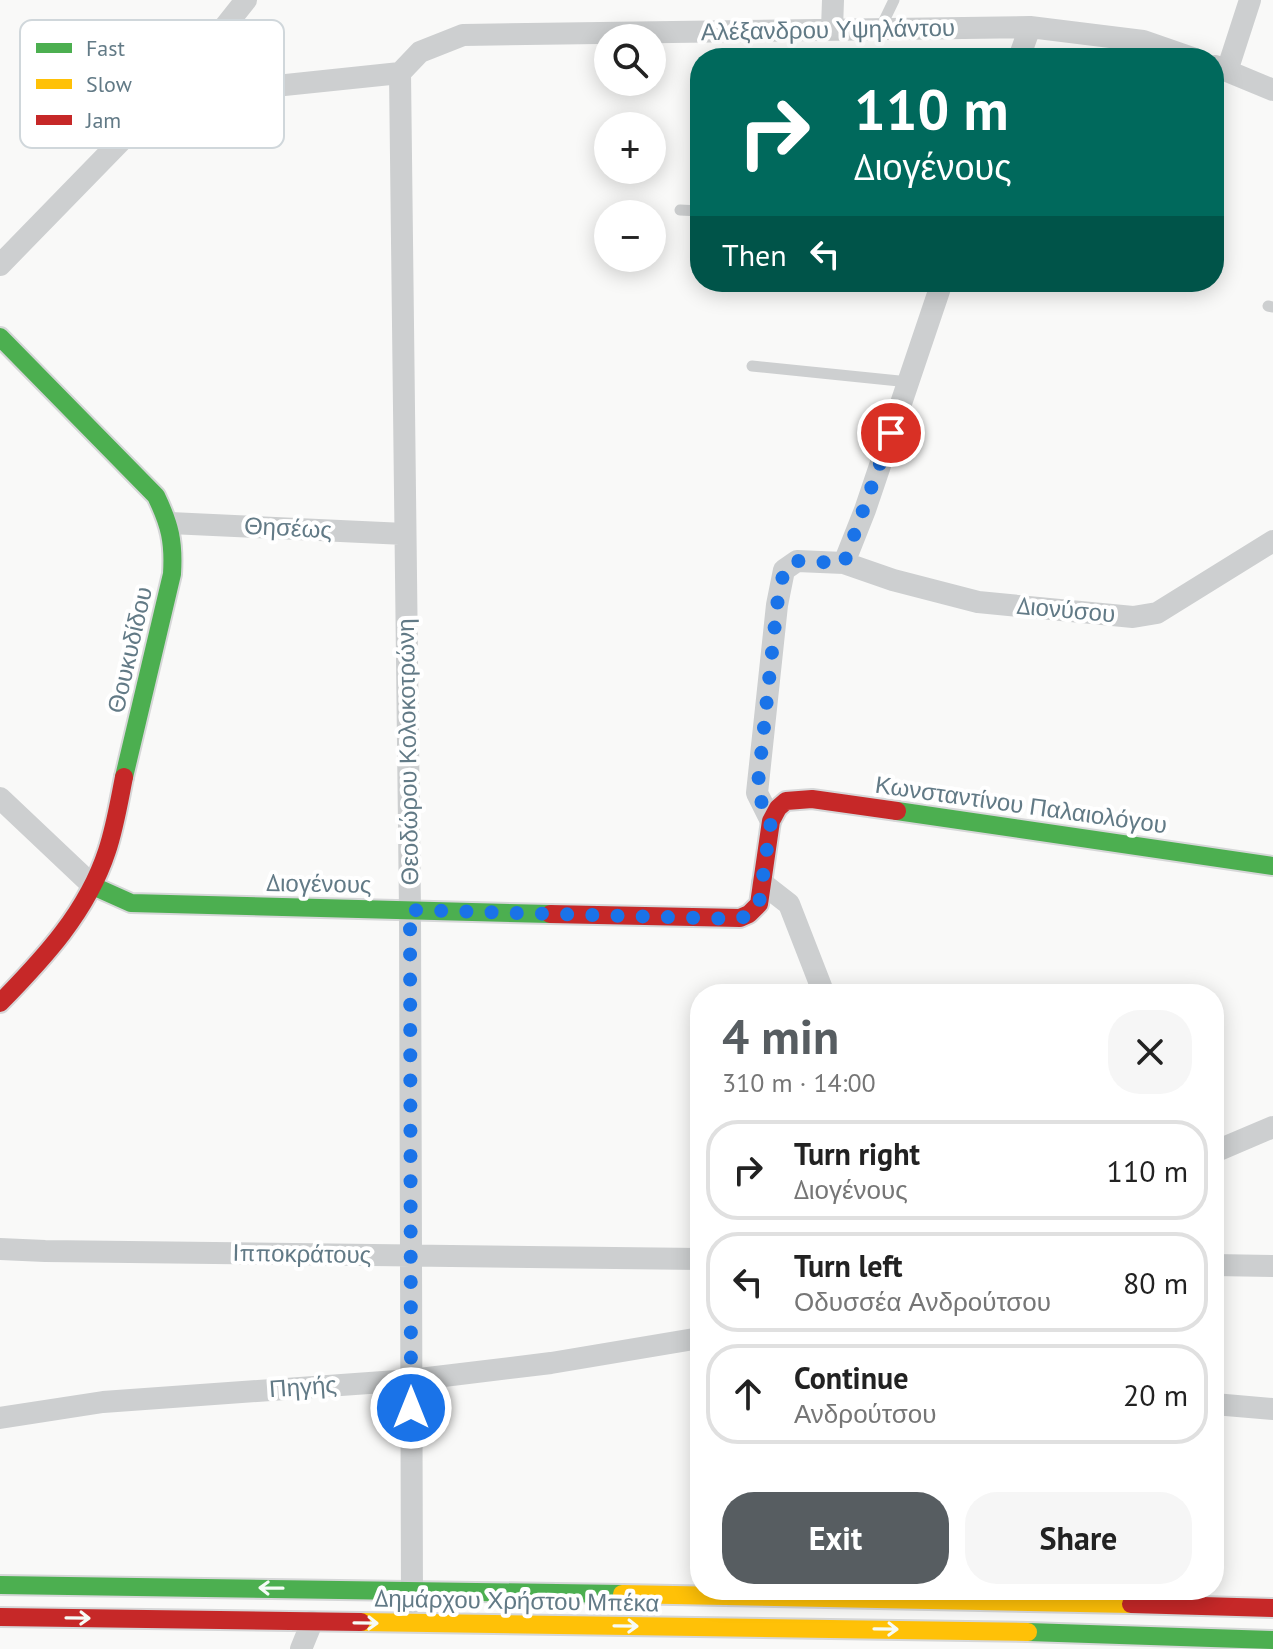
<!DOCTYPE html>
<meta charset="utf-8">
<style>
:root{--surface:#fff;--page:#f6f6f6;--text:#222;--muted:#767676;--line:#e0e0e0;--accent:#575d61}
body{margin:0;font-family:"PT Sans",sans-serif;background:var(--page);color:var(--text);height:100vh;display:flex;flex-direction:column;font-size:30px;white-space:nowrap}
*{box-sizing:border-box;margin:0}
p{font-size:26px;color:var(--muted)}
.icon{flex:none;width:44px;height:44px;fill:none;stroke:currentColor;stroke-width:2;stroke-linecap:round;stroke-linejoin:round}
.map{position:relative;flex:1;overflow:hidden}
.panel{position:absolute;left:690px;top:984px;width:534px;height:616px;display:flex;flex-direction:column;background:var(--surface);border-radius:32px;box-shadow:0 4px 20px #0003}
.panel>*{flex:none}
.banner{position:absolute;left:690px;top:48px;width:534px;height:244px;border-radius:32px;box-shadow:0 4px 20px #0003;background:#00695c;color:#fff;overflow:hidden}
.controls{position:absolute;left:594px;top:24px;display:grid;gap:16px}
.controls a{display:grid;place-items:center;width:72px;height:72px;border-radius:50%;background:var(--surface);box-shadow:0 4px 20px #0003;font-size:40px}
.pin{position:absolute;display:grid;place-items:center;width:68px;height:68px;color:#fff;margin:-34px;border:4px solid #fff;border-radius:50%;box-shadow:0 2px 8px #0007}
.me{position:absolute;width:88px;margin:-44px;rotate:0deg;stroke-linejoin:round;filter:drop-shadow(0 0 6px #0008)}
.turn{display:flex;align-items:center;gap:28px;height:168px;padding:0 32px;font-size:36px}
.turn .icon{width:104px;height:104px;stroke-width:2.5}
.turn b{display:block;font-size:56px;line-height:68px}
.then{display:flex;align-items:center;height:76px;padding:0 32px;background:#0003;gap:16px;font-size:30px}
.round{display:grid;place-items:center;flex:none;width:84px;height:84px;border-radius:32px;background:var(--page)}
.overview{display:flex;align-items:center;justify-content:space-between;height:136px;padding:0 32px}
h1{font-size:48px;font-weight:700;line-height:60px;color:var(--accent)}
.cta{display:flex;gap:16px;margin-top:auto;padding:16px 32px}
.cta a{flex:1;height:92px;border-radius:32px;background:var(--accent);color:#fff;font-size:32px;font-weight:700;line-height:92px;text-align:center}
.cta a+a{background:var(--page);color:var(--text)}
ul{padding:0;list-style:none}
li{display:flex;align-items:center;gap:24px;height:100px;margin:0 16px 12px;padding:0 16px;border:4px solid var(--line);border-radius:32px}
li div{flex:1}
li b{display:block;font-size:30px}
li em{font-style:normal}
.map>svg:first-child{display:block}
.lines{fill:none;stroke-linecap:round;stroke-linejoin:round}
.fast-casing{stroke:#d6d7d8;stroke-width:22}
.slow-casing{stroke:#d6d7d8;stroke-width:22}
.jam-casing{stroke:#d6d7d8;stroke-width:22}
.lane{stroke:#cdcfd0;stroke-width:11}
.street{stroke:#cdcfd0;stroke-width:22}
.fast{stroke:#4caf50;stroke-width:18}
.slow{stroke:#ffc107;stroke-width:18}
.jam{stroke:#c62828;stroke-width:18}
.oneway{stroke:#f6fbf6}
.route{stroke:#1a73e8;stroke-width:14;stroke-dasharray:0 25.2}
.labels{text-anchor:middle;stroke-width:8;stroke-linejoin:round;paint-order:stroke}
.street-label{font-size:24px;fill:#627a86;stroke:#fff}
.key{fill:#fff;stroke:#d0d7db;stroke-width:2}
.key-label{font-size:22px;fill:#627a86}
</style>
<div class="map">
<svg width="1273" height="1649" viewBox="0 0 1273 1649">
<rect width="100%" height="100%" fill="#f9f9f8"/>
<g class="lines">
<defs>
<path id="fast" d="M0 337 156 496C170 525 174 542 172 574L124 777
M897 811 1273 866
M93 886 131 903 550 914
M0 1585 622 1594
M1028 1632 1273 1640"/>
<path id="slow" d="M622 1594 1131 1604
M361 1622 1028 1632"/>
<path id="jam" d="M550 914 740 918 749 914 759 904 771 821 778 808 786 801 812 799 897 811
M0 1003C44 958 87 912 107 851 115 827 119 802 124 777
M1131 1604 1273 1608
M0 1617 361 1622"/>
</defs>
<use href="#fast" class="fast-casing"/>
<use href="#slow" class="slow-casing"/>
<use href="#jam" class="jam-casing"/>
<path class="lane" d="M880 29 894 0
M680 210 700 211
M1268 306 1273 307
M752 366 909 382"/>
<path class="street" d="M832 29 833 0
M1019 58 1030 27
M1215 66 1273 90
M192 68 228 91 400 73 420 52 463 35 1030 27 1143 41 1192 58
M1227 71 1250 0
M400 73 410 910 412 1602
M0 265 192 68 246 0
M170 523 405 534
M844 563 893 580 978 602 1133 617 1157 613 1273 541
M0 798 93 886
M771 821 757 793 777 605 784 570 797 561 844 563 865 510 942 282
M762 883 789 904 824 994
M1214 1152 1273 1127
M0 1249 45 1251 700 1259
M1214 1265 1273 1266
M1214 1404 1273 1409
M0 1418 103 1402 411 1380 551 1363 700 1338
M301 1649 312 1622"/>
<use href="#fast" class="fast"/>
<use href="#slow" class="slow"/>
<use href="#jam" class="jam"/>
</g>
<defs><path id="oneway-shaft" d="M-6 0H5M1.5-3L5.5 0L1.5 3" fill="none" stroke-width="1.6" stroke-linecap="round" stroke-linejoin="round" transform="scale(2)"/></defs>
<g class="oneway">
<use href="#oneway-shaft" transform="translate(271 1588) rotate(-179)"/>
<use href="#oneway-shaft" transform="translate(78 1618) rotate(1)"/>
<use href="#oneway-shaft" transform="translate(366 1623) rotate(1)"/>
<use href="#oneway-shaft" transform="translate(626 1626) rotate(1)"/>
<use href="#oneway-shaft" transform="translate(886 1629) rotate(1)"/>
</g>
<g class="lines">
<path class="route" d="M411 1408 410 910 736 919C747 917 753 913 759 904L771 821 757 793 777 605 784 570 797 561 844 563 891 433"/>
</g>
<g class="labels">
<g class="street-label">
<text transform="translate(828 30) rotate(-1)" y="8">Αλέξανδρου Υψηλάντου</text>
<text transform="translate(288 528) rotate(3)" y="8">Θησέως</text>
<text transform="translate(1066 610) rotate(5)" y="8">Διονύσου</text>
<text transform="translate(130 650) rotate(-77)" y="8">Θουκυδίδου</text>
<text transform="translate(408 752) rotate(-91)" y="8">Θεοδώρου Κολοκοτρώνη</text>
<text transform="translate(1021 805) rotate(8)" y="8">Κωνσταντίνου Παλαιολόγου</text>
<text transform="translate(319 884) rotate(1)" y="8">Διογένους</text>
<text transform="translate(302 1254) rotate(1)" y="8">Ιπποκράτους</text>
<text transform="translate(303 1387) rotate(-4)" y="8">Πηγής</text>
<text transform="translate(517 1601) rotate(1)" y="8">Δημάρχου Χρήστου Μπέκα</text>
</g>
</g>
<rect x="20" y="20" width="264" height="128" rx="12" class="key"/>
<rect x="36" y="43" width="36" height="10" fill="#4caf50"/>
<rect x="36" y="79" width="36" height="10" fill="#ffc107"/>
<rect x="36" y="115" width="36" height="10" fill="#c62828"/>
<g class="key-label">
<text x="86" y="56">Fast</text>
<text x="86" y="92">Slow</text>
<text x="86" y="128">Jam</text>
</g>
</svg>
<div class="controls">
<a><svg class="icon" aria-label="search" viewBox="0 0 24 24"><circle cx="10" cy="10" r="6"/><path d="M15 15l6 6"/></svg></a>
<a>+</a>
<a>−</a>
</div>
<div class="pin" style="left:891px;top:433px;background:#d93025"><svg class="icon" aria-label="arrive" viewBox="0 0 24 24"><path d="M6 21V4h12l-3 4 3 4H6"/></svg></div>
<svg class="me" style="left:411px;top:1408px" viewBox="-20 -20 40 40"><circle r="17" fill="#1a73e8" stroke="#fff" stroke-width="3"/><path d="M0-11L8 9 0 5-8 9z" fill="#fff"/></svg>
<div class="banner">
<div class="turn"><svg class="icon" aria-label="right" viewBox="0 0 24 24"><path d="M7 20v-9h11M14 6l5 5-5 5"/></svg><div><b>110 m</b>Διογένους</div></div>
<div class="then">Then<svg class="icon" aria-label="left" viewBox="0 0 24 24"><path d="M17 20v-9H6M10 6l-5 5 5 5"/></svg></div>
</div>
<section class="panel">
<div class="overview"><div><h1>4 min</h1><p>310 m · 14:00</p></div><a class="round"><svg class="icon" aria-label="close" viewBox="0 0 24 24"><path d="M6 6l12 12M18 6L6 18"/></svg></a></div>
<ul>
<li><svg class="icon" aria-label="right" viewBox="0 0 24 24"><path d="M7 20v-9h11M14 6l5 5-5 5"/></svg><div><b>Turn right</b><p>Διογένους</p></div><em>110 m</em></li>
<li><svg class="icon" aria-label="left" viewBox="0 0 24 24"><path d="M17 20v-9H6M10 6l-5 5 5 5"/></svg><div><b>Turn left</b><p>Οδυσσέα Ανδρούτσου</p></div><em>80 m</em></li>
<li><svg class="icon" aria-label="ahead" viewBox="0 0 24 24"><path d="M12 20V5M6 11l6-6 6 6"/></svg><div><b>Continue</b><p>Ανδρούτσου</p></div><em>20 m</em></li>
</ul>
<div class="cta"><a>Exit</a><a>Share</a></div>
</section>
</div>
